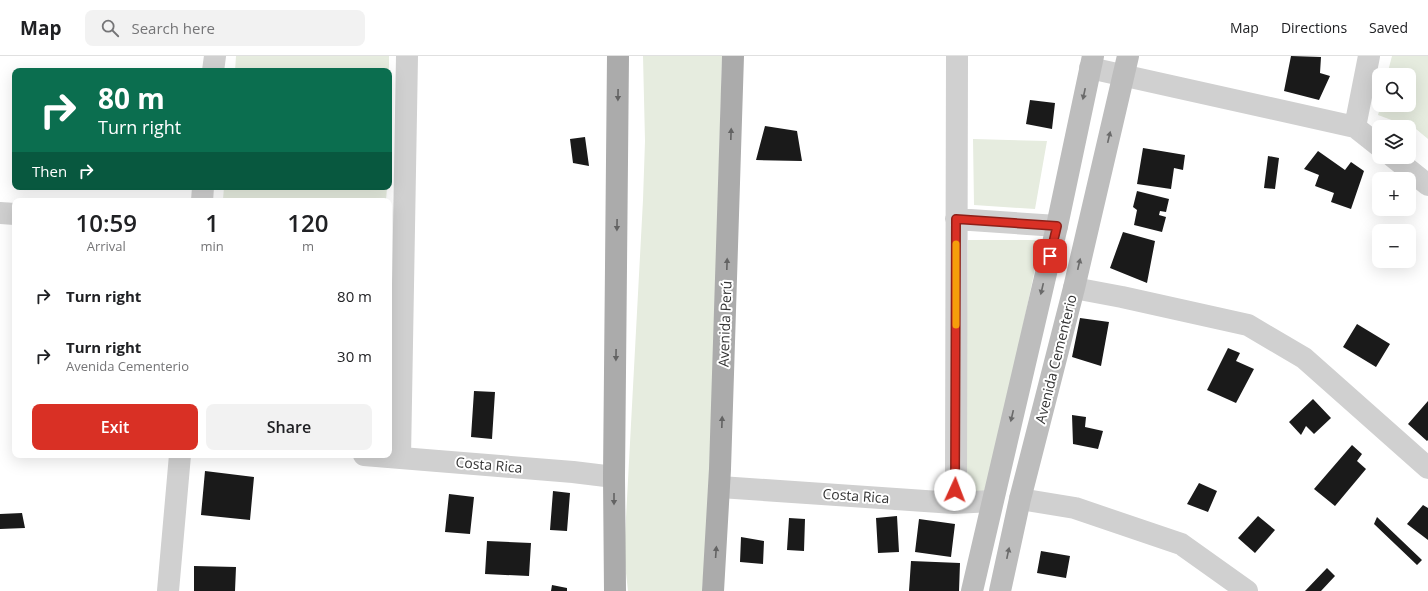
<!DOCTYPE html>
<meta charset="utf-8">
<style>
:root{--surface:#fff;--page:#f2f2f2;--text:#202124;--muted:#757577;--line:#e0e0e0;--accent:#d93025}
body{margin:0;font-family:"Open Sans",sans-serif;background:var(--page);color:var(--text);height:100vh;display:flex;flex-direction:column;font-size:15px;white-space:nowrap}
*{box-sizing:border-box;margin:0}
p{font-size:13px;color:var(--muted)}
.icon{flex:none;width:22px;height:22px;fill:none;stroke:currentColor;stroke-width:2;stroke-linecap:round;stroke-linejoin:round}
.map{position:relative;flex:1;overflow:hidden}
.drawer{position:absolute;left:12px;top:142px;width:380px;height:260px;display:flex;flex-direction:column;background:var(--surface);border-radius:8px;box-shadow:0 4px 16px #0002}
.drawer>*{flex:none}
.guide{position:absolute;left:12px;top:12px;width:380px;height:122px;border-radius:8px;box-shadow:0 4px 16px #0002;background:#0b6e4f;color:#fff;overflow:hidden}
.tools{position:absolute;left:1372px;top:12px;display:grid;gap:8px}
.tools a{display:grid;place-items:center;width:44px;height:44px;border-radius:8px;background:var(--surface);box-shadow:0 4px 16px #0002;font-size:20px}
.pin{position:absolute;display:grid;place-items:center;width:34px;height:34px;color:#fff;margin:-17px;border-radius:8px;box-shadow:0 2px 6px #0006}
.me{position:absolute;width:44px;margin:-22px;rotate:2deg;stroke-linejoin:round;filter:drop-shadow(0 0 3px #0008)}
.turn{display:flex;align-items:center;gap:14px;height:84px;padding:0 20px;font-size:18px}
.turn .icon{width:52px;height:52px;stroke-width:2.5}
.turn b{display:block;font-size:28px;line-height:34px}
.then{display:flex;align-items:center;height:38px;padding:0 20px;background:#0003;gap:8px;font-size:15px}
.eta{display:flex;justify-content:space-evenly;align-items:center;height:68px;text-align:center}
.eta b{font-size:24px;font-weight:600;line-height:28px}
.cta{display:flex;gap:8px;margin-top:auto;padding:8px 20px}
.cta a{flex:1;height:46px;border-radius:8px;background:var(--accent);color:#fff;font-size:16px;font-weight:600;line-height:46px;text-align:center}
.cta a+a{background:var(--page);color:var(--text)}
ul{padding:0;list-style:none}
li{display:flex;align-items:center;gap:12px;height:60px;padding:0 20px}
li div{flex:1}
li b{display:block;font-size:15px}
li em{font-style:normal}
header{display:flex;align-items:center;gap:24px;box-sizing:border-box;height:56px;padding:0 20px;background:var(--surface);border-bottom:1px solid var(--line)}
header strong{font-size:19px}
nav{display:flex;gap:22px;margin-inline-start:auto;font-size:14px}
.search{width:280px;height:36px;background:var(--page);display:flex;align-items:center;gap:10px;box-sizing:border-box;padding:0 14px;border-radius:8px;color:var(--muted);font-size:15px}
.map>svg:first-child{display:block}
.green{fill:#e6ecdf}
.building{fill:#1a1a1a}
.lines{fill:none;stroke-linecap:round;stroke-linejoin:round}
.minor{stroke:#d0d0d0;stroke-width:22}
.secondary{stroke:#bdbdbd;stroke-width:22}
.primary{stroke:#ababab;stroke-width:22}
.oneway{fill:#6a6a6a}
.oneway2{fill:#636363}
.route-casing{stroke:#8d1f18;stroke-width:10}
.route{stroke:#d93025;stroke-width:7}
.slow{stroke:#f59e0b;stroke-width:7}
.labels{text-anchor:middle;stroke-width:4;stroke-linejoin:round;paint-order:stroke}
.street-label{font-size:14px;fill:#333;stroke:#fff}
</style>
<header>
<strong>Map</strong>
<div class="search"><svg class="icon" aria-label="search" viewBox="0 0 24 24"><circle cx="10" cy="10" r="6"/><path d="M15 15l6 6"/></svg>Search here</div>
<nav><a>Map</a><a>Directions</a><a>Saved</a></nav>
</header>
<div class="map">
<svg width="1428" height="535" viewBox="0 0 1428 535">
<rect width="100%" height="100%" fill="#fff"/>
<path class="green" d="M236 0H389V21V15H235Z
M643 0H722L710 448 702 535H628L624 499 643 144 645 85Z
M1392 0H1428V83L1416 73 1378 59 1381 49H1409V19H1387Z
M973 83 1047 85 1035 153 974 149Z
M224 131H387L386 145 223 144Z
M968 184H1041L988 438 965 434Z"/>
<path class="building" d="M1291 0 1321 1 1320 17 1330 20 1319 44 1284 35Z
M1030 44 1055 47 1052 73 1026 68Z
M765 70 797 75 802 105 756 104Z
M585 81 589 110 573 107 570 83Z
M1143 92 1185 99 1183 114 1174 112 1171 133 1137 128Z
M1318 95 1345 114 1351 106 1364 115 1351 153 1331 146 1334 137 1315 130 1319 119 1304 113Z
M1268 100 1279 102 1275 133 1264 132Z
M1137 135 1169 143 1166 156 1160 155 1159 159 1166 161 1162 176 1134 169 1137 154 1133 151Z
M1123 176 1155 185 1147 227 1110 212Z
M1080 262 1109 266 1101 310 1072 301Z
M1357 268 1390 288 1376 311 1343 291Z
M1228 292 1240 297 1236 305 1254 313 1236 347 1207 334Z
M474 335 495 336 492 383 471 381Z
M1313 343 1331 362 1314 378 1306 370 1301 379 1289 366Z
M1428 345V384L1427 385 1408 368Z
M1072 359 1086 361 1085 371 1103 375 1098 393 1073 388Z
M1352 389 1362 398 1357 405 1366 413 1335 450 1314 433Z
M205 415 254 421 250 464 201 459Z
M1199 427 1217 435 1208 456 1187 448Z
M553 435 570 437 567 475 550 474Z
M449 438 474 441 470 478 445 476Z
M1423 449 1428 452V484L1407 468Z
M22 457 25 472 0 473V458Z
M897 460 899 496 878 497 876 462Z
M1258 460 1275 474 1255 497 1238 482Z
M1377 461 1422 504 1417 509 1374 468Z
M789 462 805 463 804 495 787 494Z
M919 463 955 468 951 501 915 496Z
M741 481 764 485 763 508 740 506Z
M487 485 531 487 529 520 485 518Z
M1041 495 1070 500 1066 522 1037 517Z
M911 505 960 507 959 535H909Z
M194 510 236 511 235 535H194Z
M1327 512 1335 520 1321 535H1305Z
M552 529 567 532V535H551Z"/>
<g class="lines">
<path class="minor" d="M1090 12 1355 71 1379 90
M213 15 215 0
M1355 71 1369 0
M1393 101 1428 129
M202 145 203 131
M0 157 15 158
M956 163 1057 170
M1074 232 1122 241 1248 269 1304 302 1428 412
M364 399 573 416 614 421
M400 402 407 0
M720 431 954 447 992 445
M1020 443 1075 452 1181 488 1247 535
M954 447 956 421 957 0
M168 535 180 399"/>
<path class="secondary" d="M972 535 1057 170 1093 0
M1000 535 1020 443 1074 232 1128 0"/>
<path class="primary" d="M615 535 614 421 618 0
M713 535 720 413 733 0"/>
</g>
<defs><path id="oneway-solid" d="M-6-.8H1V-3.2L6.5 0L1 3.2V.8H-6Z"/></defs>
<g class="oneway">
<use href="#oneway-solid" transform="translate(1084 38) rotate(102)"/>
<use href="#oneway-solid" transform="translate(1109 81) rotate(-77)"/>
<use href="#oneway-solid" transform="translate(1079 208) rotate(-77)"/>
<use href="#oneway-solid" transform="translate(1042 233) rotate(103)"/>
<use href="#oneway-solid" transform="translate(1012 360) rotate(103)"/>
<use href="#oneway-solid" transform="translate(1008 497) rotate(-78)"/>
</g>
<g class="oneway2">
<use href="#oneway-solid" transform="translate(618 39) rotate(91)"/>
<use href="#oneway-solid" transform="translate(731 78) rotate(-88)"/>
<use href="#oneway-solid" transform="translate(617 169) rotate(91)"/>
<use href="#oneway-solid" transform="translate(727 208) rotate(-88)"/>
<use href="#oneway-solid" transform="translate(616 299) rotate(91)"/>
<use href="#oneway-solid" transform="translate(722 366) rotate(-88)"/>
<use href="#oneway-solid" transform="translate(614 443) rotate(90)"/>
<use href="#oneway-solid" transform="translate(716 496) rotate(-86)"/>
</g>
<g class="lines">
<defs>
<path id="route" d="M955 434 956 163 1057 170 1050 200"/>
</defs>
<use href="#route" class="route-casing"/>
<use href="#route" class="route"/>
<path class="slow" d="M956 269V188"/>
</g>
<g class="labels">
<g class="street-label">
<text transform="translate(725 268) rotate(-88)" y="5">Avenida Perú</text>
<text transform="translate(1056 303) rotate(-76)" y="5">Avenida Cementerio</text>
<text transform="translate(489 409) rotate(5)" y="5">Costa Rica</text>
<text transform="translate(856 440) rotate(4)" y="5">Costa Rica</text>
</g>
</g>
</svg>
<div class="tools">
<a><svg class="icon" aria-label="search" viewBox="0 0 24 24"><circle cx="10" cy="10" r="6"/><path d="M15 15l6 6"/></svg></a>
<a><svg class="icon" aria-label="layers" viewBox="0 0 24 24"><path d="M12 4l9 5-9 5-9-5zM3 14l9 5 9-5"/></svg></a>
<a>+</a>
<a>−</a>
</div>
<div class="pin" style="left:1050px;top:200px;background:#d93025"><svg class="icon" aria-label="arrive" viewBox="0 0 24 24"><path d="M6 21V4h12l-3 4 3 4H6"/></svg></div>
<svg class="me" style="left:955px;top:434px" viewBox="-20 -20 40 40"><circle r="19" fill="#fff"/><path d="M0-13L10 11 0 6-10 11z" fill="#d93025"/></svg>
<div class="guide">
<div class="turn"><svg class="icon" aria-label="right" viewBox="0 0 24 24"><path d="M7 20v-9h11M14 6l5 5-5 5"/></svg><div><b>80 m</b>Turn right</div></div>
<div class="then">Then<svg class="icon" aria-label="right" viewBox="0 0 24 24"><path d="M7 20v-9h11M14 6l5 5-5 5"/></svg></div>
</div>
<section class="drawer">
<div class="eta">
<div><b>10:59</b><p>Arrival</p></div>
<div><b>1</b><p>min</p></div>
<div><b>120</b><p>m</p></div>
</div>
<ul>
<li><svg class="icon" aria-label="right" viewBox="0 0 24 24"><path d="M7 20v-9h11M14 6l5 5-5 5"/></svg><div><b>Turn right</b></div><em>80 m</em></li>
<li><svg class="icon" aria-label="right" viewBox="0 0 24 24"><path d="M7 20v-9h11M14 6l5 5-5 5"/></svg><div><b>Turn right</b><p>Avenida Cementerio</p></div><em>30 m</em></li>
</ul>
<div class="cta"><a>Exit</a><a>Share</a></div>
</section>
</div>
